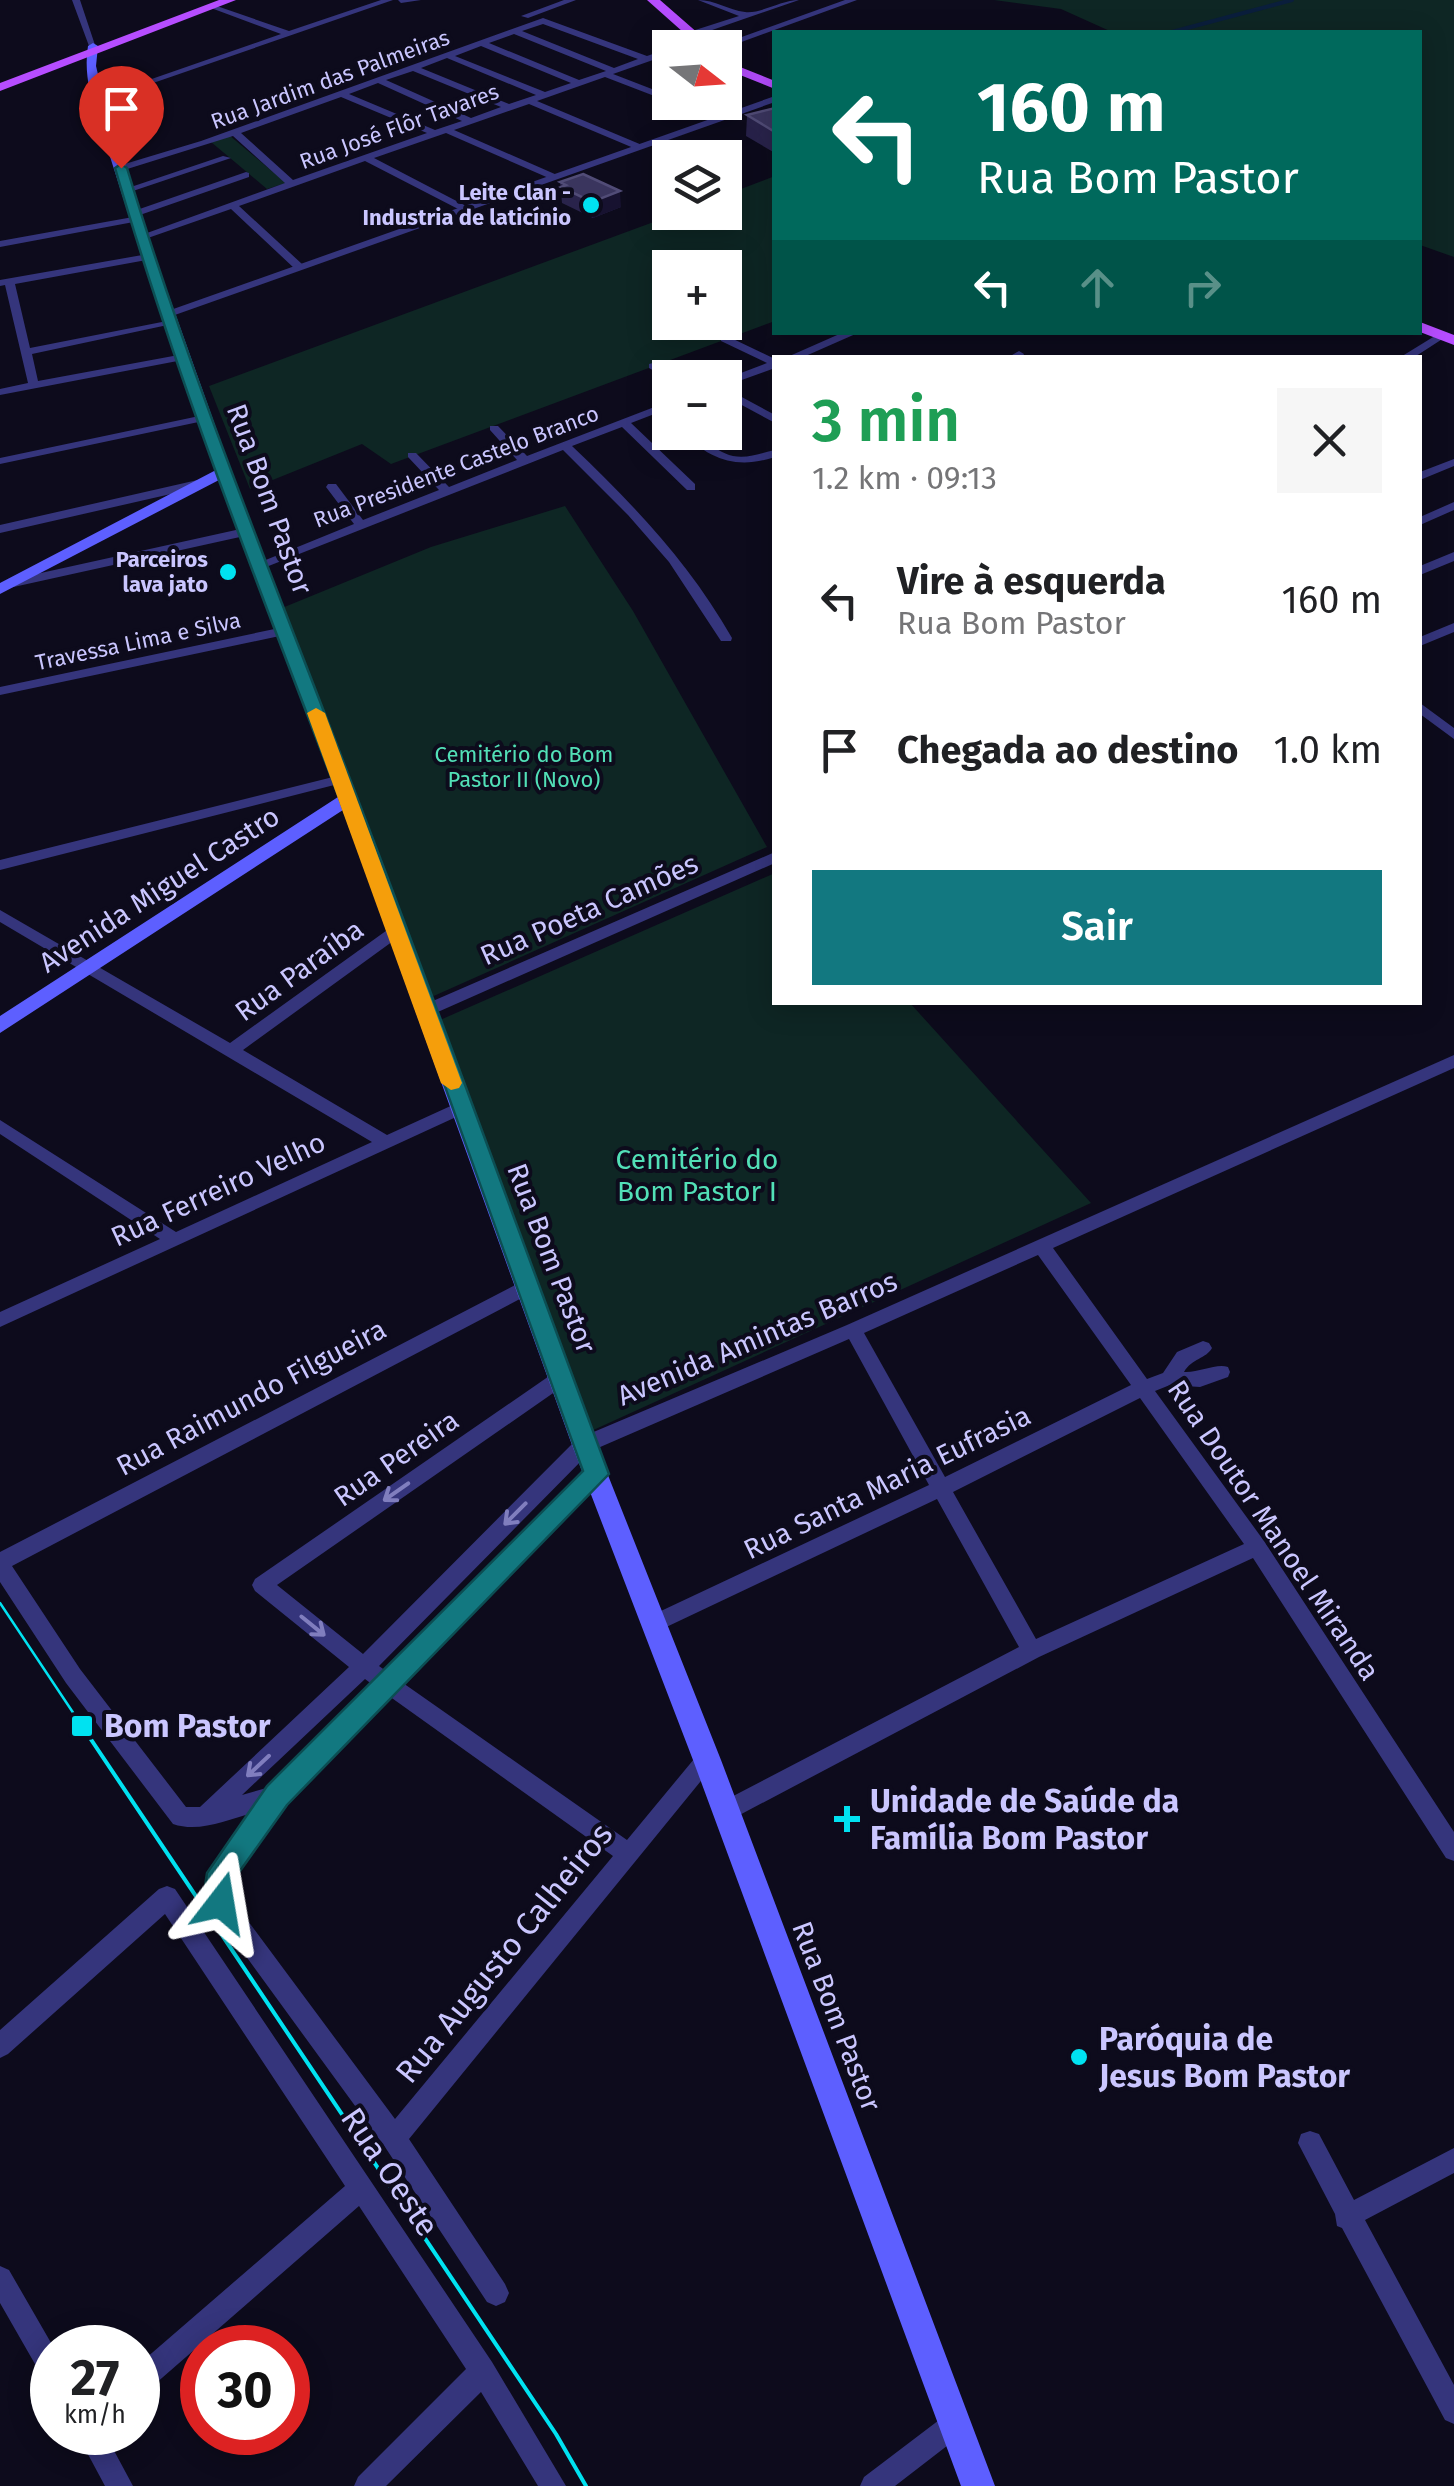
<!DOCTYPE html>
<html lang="pt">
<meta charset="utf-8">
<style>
:root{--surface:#fff;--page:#f6f6f6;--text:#202124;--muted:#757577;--accent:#127880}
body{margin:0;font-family:"Fira Sans",sans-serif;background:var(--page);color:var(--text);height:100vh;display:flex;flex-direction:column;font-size:38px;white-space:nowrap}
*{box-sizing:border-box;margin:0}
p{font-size:32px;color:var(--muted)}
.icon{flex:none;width:55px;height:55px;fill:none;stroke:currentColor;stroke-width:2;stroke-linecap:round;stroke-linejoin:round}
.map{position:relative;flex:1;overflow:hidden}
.details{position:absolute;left:772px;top:355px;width:650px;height:650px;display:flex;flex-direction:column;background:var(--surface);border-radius:0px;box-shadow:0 5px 25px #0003}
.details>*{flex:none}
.banner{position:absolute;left:772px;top:30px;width:650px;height:305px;border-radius:0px;box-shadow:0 5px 25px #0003;background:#00695c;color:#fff;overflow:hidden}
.needle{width:65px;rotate:107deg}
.controls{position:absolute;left:652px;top:30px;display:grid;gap:20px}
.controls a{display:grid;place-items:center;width:90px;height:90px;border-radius:0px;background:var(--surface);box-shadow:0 5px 25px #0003;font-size:50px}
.speed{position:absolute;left:30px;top:2325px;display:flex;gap:20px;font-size:50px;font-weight:700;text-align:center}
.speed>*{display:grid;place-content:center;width:130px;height:130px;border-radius:50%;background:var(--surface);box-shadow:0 5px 25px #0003;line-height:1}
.speed small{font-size:25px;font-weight:400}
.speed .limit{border:15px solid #d22;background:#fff;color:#111}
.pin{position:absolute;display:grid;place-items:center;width:85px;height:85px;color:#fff;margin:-102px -42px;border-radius:50% 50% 50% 0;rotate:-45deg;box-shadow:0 0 10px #0007}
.pin .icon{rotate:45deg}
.me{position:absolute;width:110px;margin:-55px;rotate:14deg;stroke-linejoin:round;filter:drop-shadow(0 0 8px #0008)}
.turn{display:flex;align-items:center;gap:35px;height:210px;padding:0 40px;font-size:45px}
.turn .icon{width:130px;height:130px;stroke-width:2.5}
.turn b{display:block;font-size:70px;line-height:85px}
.lanes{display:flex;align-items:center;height:95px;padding:0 40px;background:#0003;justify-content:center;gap:50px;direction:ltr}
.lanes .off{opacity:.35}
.round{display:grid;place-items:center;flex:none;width:105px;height:105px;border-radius:0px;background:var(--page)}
.overview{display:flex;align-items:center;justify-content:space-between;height:170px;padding:0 40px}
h1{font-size:60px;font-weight:600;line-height:75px;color:#1e9e55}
.primary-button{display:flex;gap:20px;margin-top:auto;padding:20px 40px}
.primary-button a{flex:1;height:115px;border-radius:0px;background:var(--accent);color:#fff;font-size:40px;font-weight:600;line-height:115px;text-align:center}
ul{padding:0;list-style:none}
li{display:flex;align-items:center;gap:30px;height:150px;padding:0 40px}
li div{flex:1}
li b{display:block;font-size:38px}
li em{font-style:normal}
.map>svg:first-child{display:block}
.green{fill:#0e2624;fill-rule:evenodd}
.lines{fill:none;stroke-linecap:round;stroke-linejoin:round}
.stream{stroke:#0a1e3c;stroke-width:4}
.minor{fill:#35357c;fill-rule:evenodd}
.tertiary{fill:#35357c;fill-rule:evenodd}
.secondary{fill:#5d5fff;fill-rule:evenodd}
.primary{fill:#b64dff;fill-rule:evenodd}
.tram-far1{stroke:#00e2f1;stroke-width:2.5}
.tram{stroke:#00e2f1;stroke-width:4}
.wall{fill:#29234b}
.shaded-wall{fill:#171230}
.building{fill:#3a355e;stroke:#514c77;stroke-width:2.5}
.oneway{stroke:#807ebe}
.route{fill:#127880;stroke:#0c4e53;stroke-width:2.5}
.slow{fill:#f59e0b}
.poi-dot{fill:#00e2f1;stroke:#0d0b1c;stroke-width:4}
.labels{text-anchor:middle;stroke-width:8;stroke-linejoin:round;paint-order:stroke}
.far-street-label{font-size:22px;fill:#cac6ff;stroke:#0d0b1c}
.far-poi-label{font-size:22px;font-weight:bold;fill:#cac6ff;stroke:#0d0b1c;text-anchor:end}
.far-park-label{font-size:22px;fill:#52e0b7;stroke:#0d0b1c}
.street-label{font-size:28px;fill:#cac6ff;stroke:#0d0b1c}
.park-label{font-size:28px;fill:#52e0b7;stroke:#0d0b1c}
.near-poi-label{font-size:32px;font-weight:bold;fill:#cac6ff;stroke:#0d0b1c;text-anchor:start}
.near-street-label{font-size:32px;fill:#cac6ff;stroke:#0d0b1c}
</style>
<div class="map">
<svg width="1454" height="2486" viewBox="0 0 1454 2486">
<rect width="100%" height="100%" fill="#0d0b1c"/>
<path class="green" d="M994 0H1454V257L1420 245V32H1112L1061 9Z
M229 135 286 183 267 189 211 142Z
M775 176V321L391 464 362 444 250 489 209 386 678 213 725 212V195ZM670 268H725V322H670Z
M565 506 633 611 767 847 427 999 282 608 431 547Z
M775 873V1002L910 1003 1091 1203 589 1432 440 1020Z"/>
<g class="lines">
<path class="stream" d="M1172 32 1292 0"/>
<path class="minor" d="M72 0H80L96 48 89 46Z
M381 0H393L101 101 94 99 281 34 211 8V4L289 31Z
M398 0H421L401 3Z
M564 0H576L528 18 521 16Z
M698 0C715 0 728 10 745 12 761 14 781 0 799 0L692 37 689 32 739 16Z
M845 0H857L725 48H711Z
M543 18 647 56 670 48V54L613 74 670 96V102L605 77 537 101 642 145V149H636L529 104 454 130 557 175V179H551L446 133 374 158 468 207V211H462L365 161 239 206 302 264V268H294L231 209 145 239 136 237 285 183 233 136 124 170H118V166L201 141ZM543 24 638 59 614 68 522 31ZM514 34 606 71 579 80 489 43ZM481 46 571 83 545 92 455 56ZM447 58 536 95 509 104 421 68ZM413 71 501 107 471 118 386 80ZM378 83 462 121 435 130 349 94ZM341 97 427 133 293 180 241 133Z
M675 102H688L726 119 718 121Z
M223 156 231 158 130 192 122 190Z
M246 172 249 173V177L137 216 141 219 139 221 0 247V241L133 217 129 214 131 212Z
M148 254 152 255V259L15 284 30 348 172 320 177 323 32 354 38 381 184 354 188 355V359L0 395V389L28 383 5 285 0 286V280Z
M844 332H860L801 358H785Z
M1438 334 1447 336 1413 358H1399Z
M721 337H729L775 359V368L725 386V379L767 363 721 341Z
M1019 351 1024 354 1023 356 1007 358Z
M653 363 679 376 680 378 670 380 649 368V364Z
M725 388 775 415V423L725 396Z
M670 401V408L631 423 695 484V490H687L622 427 572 446C634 505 690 564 732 638L731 641H721L669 562 628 515 563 450 261 569 251 566 354 524 326 487 328 484H336L363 520 439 490 408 457V453H416L449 487 517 460 490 430V426H498L527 456Z
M204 415 208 416V420L0 464V458Z
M680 432C702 432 712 451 733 456 747 459 761 453 775 450V457C735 470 711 459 680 432Z
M1454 459V466L1420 480V472Z
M202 479 208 483 206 486 0 533V525Z
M1454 502V510L1420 525V517Z
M245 528 249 529V535L9 588 3 584 9 580Z
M1454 623V632L1420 646V637Z
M284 627 290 631 289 634 0 695V687Z
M1420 703 1454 728V739L1420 714Z
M341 775 346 776V782L0 870V860Z
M0 910 230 1043 390 928H400L403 932 400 936 243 1050 387 1135 455 1104H467L469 1108 467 1112 0 1327V1312L160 1239 0 1134V1120L176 1232 372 1142 0 922Z
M1454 1055V1068L1053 1248 1147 1379 1163 1373 1177 1352 1203 1341 1209 1343 1212 1348C1206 1359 1192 1358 1184 1372 1199 1373 1216 1363 1228 1367L1230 1372 1228 1377 1200 1387 1170 1385 1155 1391 1264 1541 1454 1832V1861L1446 1858 1253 1558 1039 1657 732 1819 724 1822 716 1819 713 1812 716 1805 1019 1647 937 1499 660 1630 653 1633 646 1630 643 1624 646 1618 929 1485 849 1339 591 1451 379 1666 386 1671 589 1468 596 1466 603 1468 606 1474 603 1480 403 1683 627 1840 699 1753 707 1750 715 1753 718 1760 409 2139 505 2284 509 2293 505 2302 496 2306 487 2302 385 2147 213 1911C197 1873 231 1842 252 1813 227 1820 199 1833 173 1824L66 1683 0 1582V1552L523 1281H535L538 1286 535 1291 12 1566 80 1669 186 1807H200L349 1667 255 1591 252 1585 255 1579 555 1372H569L571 1377 569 1382 277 1585 363 1654 577 1439 847 1325ZM1038 1255 1131 1385 945 1477 864 1333ZM1140 1398 1244 1544 1036 1639 953 1492ZM365 1679 373 1685 270 1787 242 1795ZM389 1696 613 1856 395 2119 231 1898 229 1889 232 1877 285 1802Z
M167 1886 175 1889 492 2362 566 2486H538L481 2392 386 2486H354L358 2477 466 2369 359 2206 147 2391 138 2395V2365L345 2186 165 1914 8 2054 0 2058V2030L159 1889Z
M1310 2131 1319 2134 1354 2200 1454 2148V2173L1365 2220 1454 2385V2424L1445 2420 1342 2228 1337 2226 1335 2214 1298 2143 1301 2134Z
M0 2266 9 2270 54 2348 52 2382 43 2378 0 2303Z
M956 2410 965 2414 969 2423 965 2432 895 2486H860L864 2477 947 2414Z
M76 2432H104L133 2486H105Z"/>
<path class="tertiary" d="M775 96V102L172 316 162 313Z
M1454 552V561L1420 575V566Z
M775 852V863L431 1015 425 1017 416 1011 419 1007Z"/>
<path class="secondary" d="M93 43 98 46 96 66 104 99 155 257 253 532 346 768 596 1445 721 1760 995 2486H961L693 1760 572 1445 343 810 0 1033V1016L338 797 219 480 0 594V583L216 470C181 371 146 272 115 172 103 132 81 88 88 46Z"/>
<path class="primary" d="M219 0H236L0 91V83Z
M647 0H660L715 48H701Z
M725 61 775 81V89L725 69Z
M1420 322 1454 335V345L1420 332Z"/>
<path class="tram-far1" d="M0 1603 86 1732"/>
<path class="tram" d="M84 1729 556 2434 586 2486"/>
</g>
<path class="wall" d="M775 108V153L746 136 747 115Z
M560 182 621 207 593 218 562 203Z"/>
<path class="shaded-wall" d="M620 191 621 207 593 218 592 202Z"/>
<path class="building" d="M775 108V132L747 115Z
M583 174 620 191 592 202 561 187 566 185 560 182Z"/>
<defs><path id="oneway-shaft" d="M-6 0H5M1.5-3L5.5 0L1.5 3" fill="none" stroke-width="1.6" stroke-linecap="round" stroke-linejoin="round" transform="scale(2.5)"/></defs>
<g class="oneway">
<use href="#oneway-shaft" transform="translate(396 1492) rotate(145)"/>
<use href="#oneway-shaft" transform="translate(515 1514) rotate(135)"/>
<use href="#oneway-shaft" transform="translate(313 1626) rotate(39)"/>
<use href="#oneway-shaft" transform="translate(258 1766) rotate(137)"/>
</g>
<path class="route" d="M121 164 127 168C192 383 278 590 358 800 444 1024 525 1249 609 1474L287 1805 235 1878 236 1903 231 1913 221 1917 211 1913C204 1899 204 1888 207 1873L267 1786 583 1471C501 1246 423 1019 338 795 259 588 177 381 115 168Z"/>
<path class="slow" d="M316 708 325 713 462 1083 459 1088 451 1090 441 1083 307 713Z"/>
<g class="poi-dot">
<circle cx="591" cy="205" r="10"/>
<circle cx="228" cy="572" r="10"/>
<rect x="70" y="1714" width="24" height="24" rx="5"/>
<path d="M842 1804h10v10h10v10h-10v10h-10v-10h-10v-10h10z"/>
<circle cx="1079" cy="2057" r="10"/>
</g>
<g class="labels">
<g class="far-street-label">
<text transform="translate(330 79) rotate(-20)" y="8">Rua Jardim das Palmeiras</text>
<text transform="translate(399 126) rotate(-20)" y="8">Rua José Flôr Tavares</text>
<text transform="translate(456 466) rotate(-21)" y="8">Rua Presidente Castelo Branco</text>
<text transform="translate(138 641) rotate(-12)" y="8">Travessa Lima e Silva</text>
</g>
<g class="far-poi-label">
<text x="571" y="200">Leite Clan -<tspan x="571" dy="25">Industria de laticínio</tspan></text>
<text x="208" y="567">Parceiros<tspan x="208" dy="25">lava jato</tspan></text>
</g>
<g class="far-park-label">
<text x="524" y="762">Cemitério do Bom<tspan x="524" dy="25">Pastor II (Novo)</tspan></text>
</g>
<g class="street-label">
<text transform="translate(270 499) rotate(70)" y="10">Rua Bom Pastor</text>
<text transform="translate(159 889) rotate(-33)" y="10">Avenida Miguel Castro</text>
<text transform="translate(589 909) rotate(-24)" y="10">Rua Poeta Camões</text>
<text transform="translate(299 970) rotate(-36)" y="10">Rua Paraíba</text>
<text transform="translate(218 1189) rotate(-25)" y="10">Rua Ferreiro Velho</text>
<text transform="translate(552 1258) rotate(69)" y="10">Rua Bom Pastor</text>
<text transform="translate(757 1338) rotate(-23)" y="10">Avenida Amintas Barros</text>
<text transform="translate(251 1397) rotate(-28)" y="10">Rua Raimundo Filgueira</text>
<text transform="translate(396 1458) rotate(-35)" y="10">Rua Pereira</text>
<text transform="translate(887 1482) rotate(-26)" y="10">Rua Santa Maria Eufrasia</text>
<text transform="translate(1274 1530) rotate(56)" y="10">Rua Doutor Manoel Miranda</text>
<text transform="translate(837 2016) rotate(69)" y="10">Rua Bom Pastor</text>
</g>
<g class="park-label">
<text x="697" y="1169">Cemitério do<tspan x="697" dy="32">Bom Pastor I</tspan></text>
</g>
<g class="near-poi-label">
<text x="104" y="1737">Bom Pastor</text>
<text x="870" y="1812">Unidade de Saúde da<tspan x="870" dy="37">Família Bom Pastor</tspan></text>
<text x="1099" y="2050">Paróquia de<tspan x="1099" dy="37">Jesus Bom Pastor</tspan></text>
</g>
<g class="near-street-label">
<text transform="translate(504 1953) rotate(-51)" y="11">Rua Augusto Calheiros</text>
<text transform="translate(390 2172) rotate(56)" y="11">Rua Oeste</text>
</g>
</g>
</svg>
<div class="controls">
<a><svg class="needle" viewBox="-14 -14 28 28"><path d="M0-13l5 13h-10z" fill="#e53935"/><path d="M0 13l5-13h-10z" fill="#757577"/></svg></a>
<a><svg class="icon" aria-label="layers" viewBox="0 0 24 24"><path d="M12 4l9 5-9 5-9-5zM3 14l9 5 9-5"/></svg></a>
<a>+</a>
<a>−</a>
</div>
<div class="speed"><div>27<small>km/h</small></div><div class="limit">30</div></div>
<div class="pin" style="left:121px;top:168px;background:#d93025"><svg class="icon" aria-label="arrive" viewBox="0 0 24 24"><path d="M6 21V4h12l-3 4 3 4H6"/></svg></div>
<svg class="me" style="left:221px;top:1903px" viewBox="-20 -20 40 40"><path d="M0-17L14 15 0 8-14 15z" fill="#127880" stroke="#fff" stroke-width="4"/></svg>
<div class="banner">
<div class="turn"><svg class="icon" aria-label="left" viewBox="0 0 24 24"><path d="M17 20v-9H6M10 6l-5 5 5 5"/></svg><div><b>160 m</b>Rua Bom Pastor</div></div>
<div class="lanes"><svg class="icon" aria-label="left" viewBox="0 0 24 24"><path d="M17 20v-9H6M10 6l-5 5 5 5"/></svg><svg class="icon off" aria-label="ahead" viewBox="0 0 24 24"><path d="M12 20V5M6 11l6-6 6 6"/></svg><svg class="icon off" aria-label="right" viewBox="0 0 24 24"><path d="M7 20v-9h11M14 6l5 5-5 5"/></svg></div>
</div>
<section class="details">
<div class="overview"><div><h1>3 min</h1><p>1.2 km · 09:13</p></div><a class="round"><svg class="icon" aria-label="close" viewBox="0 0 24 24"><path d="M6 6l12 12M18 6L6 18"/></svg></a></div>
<ul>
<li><svg class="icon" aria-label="left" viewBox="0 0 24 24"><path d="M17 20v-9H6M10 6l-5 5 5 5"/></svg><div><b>Vire à esquerda</b><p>Rua Bom Pastor</p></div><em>160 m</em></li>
<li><svg class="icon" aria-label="arrive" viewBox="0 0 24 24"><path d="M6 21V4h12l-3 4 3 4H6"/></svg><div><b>Chegada ao destino</b></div><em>1.0 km</em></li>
</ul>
<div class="primary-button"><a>Sair</a></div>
</section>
</div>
